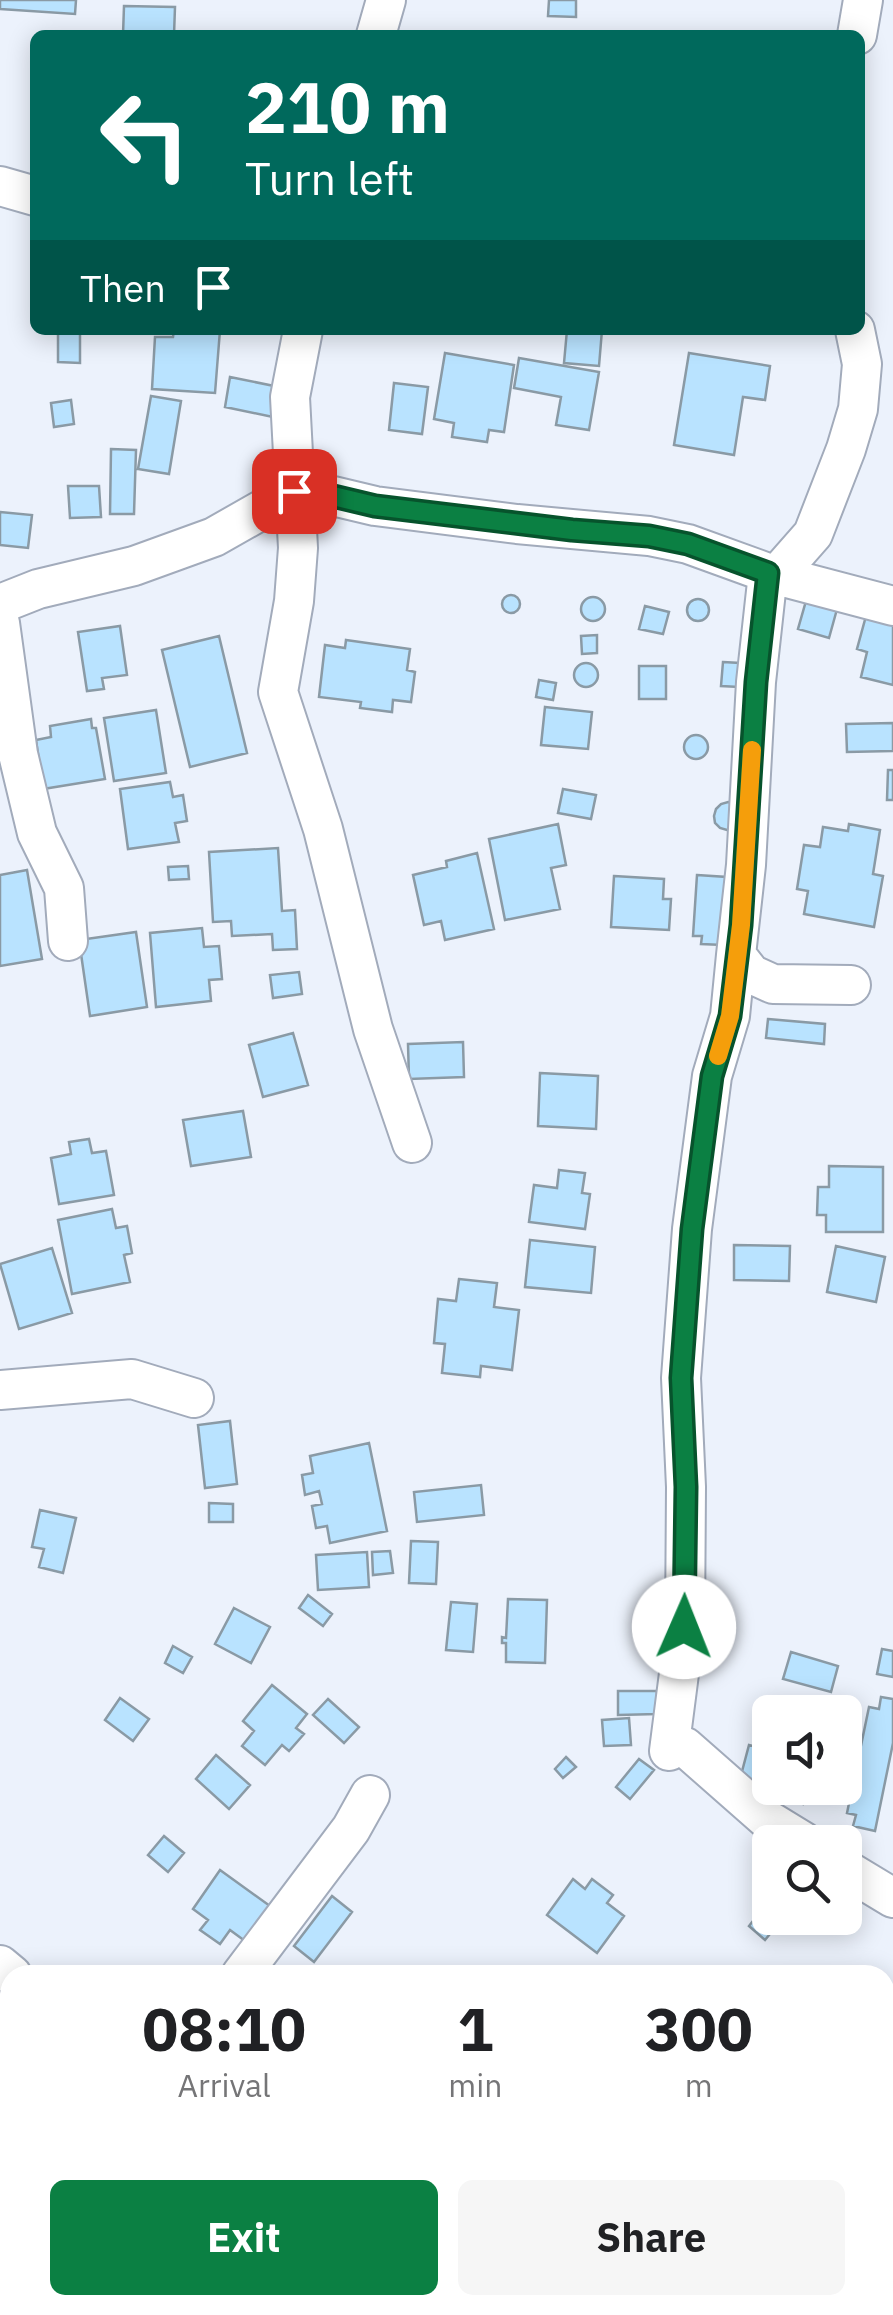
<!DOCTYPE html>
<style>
:root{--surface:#fff;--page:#f6f6f6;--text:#202124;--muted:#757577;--accent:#0b8043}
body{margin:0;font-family:"IBM Plex Sans",sans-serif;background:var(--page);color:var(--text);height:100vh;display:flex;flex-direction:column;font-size:38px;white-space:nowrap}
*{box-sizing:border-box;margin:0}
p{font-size:32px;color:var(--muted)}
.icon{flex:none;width:55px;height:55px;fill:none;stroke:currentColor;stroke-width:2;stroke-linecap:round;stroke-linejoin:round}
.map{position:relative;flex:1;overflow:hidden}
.sheet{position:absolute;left:0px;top:1965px;width:895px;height:350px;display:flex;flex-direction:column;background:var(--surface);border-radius:30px 30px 0 0;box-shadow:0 5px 25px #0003}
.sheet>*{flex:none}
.banner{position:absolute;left:30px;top:30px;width:835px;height:305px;border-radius:15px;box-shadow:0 5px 25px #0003;background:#00695c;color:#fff;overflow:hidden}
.buttons{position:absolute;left:752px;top:1695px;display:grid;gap:20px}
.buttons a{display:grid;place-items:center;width:110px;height:110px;border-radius:15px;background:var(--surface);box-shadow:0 5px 25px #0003;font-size:50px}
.pin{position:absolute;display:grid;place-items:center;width:85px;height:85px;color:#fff;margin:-42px;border-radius:20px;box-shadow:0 5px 15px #0006}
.me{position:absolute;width:110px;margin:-55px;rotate:1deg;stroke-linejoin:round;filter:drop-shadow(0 0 8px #0008)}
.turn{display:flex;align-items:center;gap:35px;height:210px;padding:0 50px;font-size:45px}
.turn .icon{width:130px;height:130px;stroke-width:2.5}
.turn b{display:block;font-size:70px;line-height:85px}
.then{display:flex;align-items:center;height:95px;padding:0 50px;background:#0003;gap:20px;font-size:38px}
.eta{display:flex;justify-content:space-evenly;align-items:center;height:170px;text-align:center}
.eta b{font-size:60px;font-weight:700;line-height:70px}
.cta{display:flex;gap:20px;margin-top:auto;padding:20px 50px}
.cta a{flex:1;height:115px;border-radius:15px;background:var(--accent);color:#fff;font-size:40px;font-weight:700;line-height:115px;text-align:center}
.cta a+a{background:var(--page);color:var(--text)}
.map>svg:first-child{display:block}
.building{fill:#b9e3ff;stroke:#8a9aa5;stroke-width:2.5}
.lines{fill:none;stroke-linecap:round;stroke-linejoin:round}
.minor-casing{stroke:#a2abbb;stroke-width:42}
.minor{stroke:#fff;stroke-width:38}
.route-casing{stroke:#07532c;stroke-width:25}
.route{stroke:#0b8043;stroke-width:18}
.slow{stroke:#f59e0b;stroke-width:18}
</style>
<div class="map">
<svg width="893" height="2315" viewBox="0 0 893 2315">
<rect width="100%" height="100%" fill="#ecf2fc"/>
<path class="building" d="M0 0H76L75 14 0 9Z
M549 0H576V17L548 16Z
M124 6 175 7 174 35H123Z
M58 330H80V363L58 362Z
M174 330H220L215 393 152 389 155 337H173Z
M567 330H602L599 366 564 363Z
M445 353 514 365 504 432 489 430 487 442 452 437 454 423 434 419Z
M689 353 770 366 765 400 743 397 734 455 674 445Z
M519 358 599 372 589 430 556 425 561 397 514 388Z
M230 377 279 387 273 417 225 407Z
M394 383 428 387 422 434 389 430Z
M151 396 181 401 169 474 138 469Z
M71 400 74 424 54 427 51 403Z
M111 449 136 450 134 514H110Z
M68 486H99L101 517 70 518Z
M0 512 32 515 28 548 0 545Z
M808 594 839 602 829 638 798 629Z
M502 604a9 9 0 1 1 18 0a9 9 0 1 1-18 0Z
M581 609a12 12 0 1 1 24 0a12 12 0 1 1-24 0Z
M687 610a11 11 0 1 1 22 0a11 11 0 1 1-22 0Z
M645 606 669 612 663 634 639 629Z
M866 616 893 623V685L861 677 867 652 857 649Z
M120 626 127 675 102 678 104 689 87 691 78 632Z
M597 635V653L582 654 581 636Z
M219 636 247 753 190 767 162 650Z
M346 640 410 649 407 670 415 672 411 702 393 700 392 712 360 708 361 702 319 697 325 645 345 648Z
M723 662 740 663 739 687 721 686Z
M574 675a12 12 0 1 1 24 0a12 12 0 1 1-24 0Z
M639 666H666V699H639Z
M539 680 556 683 553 700 536 697Z
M545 707 592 712 588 749 541 745Z
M156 710 166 773 114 781 104 718Z
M91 719 92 728H96L105 779 43 789 36 740 51 737 50 726Z
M893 723V751L847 752 846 724Z
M684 747a12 12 0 1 1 24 0a12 12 0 1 1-24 0Z
M888 770H893V800H887Z
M170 782 173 797 183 795 187 821 175 823 179 842 128 849 120 789Z
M563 789 596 795 591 819 558 813Z
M728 802 735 804 734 829 727 830 720 828 715 823 714 816 716 809 721 804Z
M558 824 566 865 551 868 560 909 505 920 489 839Z
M849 824 880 830 873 874 883 876 874 927 804 914 808 891 797 889 804 845 820 847 823 827 848 831Z
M278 848 282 911 295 910 297 949 273 950 272 934 232 936 231 921 213 922 209 852Z
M477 853 494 929 445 940 441 921 424 925 413 875 447 867 446 861Z
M188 866 189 879 169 880 168 867Z
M27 870 42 959 0 966V875Z
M697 875 727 877 723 945 701 944 702 936H693Z
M614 876 664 879 663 899H671L669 930 611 927Z
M202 928 204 947 219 946 222 979 209 980 211 1001 156 1007 150 933Z
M136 932 147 1007 90 1016 79 940Z
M299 972 302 994 273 998 270 975Z
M768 1019 825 1024 824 1044 766 1038Z
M293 1033 308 1085 263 1097 249 1045Z
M463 1042 464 1077 409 1079 408 1044Z
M540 1073 598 1076 596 1129 538 1126Z
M243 1111 251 1157 191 1166 183 1120Z
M89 1139 92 1153 106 1151 114 1195 59 1204 51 1158 71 1154 69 1142Z
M829 1166 883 1167V1232H826V1215H817L818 1187H829Z
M559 1170 585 1173 582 1193 590 1194 585 1229 529 1222 534 1185 557 1188Z
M112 1209 116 1228 127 1226 132 1253 124 1255 130 1282 72 1294 58 1220Z
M530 1240 595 1247 591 1293 525 1287Z
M734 1245 790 1246 789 1281 734 1280Z
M836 1246 885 1257 876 1302 827 1292Z
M52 1248 72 1313 19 1329 0 1264Z
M459 1279 497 1283 494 1307 519 1310 512 1370 481 1366 480 1377 442 1373 445 1344 434 1343 438 1299 456 1301Z
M230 1421 237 1484 205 1488 198 1425Z
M369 1443 387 1531 330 1543 327 1526 316 1528 312 1506 322 1504 319 1491 305 1495 302 1475 313 1473 310 1456Z
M481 1485 484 1515 417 1522 414 1492Z
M209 1503 233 1504V1522H209Z
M40 1510 76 1518 63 1573 39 1567 44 1549 32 1547Z
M411 1541 438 1542 436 1584 409 1583Z
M390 1551 393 1573 373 1575 372 1552Z
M367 1552 369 1587 318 1590 316 1555Z
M308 1595 332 1614 323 1626 299 1608Z
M508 1599 547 1600 545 1663 506 1662V1643H502V1637L506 1638Z
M451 1602 477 1604 473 1652 446 1650Z
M234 1608 270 1627 251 1663 215 1644Z
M173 1646 192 1657 183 1673 165 1663Z
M882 1649 893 1651V1677L877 1674Z
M791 1652 838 1666 831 1692 783 1679Z
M272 1685 307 1714 296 1728 304 1734 289 1751 282 1745 265 1765 242 1746 254 1731 243 1721Z
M618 1691H657V1714L618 1715Z
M881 1697 893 1699V1743L875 1831 853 1826 856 1815 847 1813 869 1707 879 1709Z
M120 1698 149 1719 133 1741 105 1720Z
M328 1699 359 1727 344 1743 313 1715Z
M629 1718 631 1745 604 1746 602 1720Z
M770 1728V1788H807L803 1804 756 1792 758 1783 740 1779 749 1745 765 1749Z
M216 1755 250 1785 229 1809 196 1779Z
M566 1757 576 1767 563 1778 555 1769Z
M639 1759 654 1770 630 1799 616 1787Z
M164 1836 184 1853 168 1872 148 1855Z
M220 1870 270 1906 245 1941 230 1930 220 1944 200 1930 208 1920 193 1909Z
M573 1879 585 1889 592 1879 613 1895 607 1903 624 1916 597 1953 547 1915Z
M332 1896 352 1912 314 1962 294 1946Z
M770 1899V1918H783L765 1940 749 1926Z
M893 2229V2264L885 2260V2244Z
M0 2299H10V2305H19V2315H0Z
M110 2305H185L184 2315H109Z"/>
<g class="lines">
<defs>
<path id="minor" d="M376 35 386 0
M857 35 863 0
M0 186 35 196
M303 330 290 397 295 491 333 496 375 506 517 524 649 536 688 544 768 573 893 606
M768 573 756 682 746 865 736 955 751 974 773 984 851 985
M777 575 813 534 846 449 858 409 862 364 855 330
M0 604 38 589 134 566 214 537 295 491 298 548 294 601 278 692 323 829 373 1029 412 1143
M0 623 18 754 37 833 64 888 68 941
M0 1390 132 1379 194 1398
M685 1747 768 1820 804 1842
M669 1751 685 1627 686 1487 681 1378 692 1229 712 1076 730 1016 736 955
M845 1869 893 1898
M0 1965 12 1975
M241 1975 351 1829 370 1795
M0 2277H10
M793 2305 814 2315"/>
</defs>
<use href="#minor" class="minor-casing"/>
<use href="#minor" class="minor"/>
</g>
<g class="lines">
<defs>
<path id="route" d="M294 491 333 496 375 506 572 530 649 536 688 544 768 573 756 682 741 925 730 1016 712 1076 692 1229 681 1378 686 1487 684 1627"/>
</defs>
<use href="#route" class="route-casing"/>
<use href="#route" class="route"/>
<path class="slow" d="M718 1056 730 1016 741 925 752 750"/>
</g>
</svg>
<div class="buttons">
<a><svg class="icon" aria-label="sound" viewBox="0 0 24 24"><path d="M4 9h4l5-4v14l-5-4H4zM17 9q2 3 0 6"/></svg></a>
<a><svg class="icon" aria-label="search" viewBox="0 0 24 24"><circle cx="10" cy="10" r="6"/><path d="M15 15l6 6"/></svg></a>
</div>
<div class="pin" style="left:294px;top:491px;background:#d93025"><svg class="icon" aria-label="arrive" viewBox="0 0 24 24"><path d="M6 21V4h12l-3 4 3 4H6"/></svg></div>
<svg class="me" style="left:684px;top:1627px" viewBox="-20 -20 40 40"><circle r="19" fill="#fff"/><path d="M0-13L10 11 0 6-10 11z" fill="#0b8043"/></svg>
<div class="banner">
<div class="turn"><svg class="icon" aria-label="left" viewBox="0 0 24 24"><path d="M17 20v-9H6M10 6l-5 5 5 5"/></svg><div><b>210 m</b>Turn left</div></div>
<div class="then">Then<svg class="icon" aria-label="arrive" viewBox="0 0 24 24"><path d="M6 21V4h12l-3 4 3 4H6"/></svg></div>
</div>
<section class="sheet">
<div class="eta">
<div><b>08:10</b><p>Arrival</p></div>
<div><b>1</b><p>min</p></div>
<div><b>300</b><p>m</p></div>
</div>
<div class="cta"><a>Exit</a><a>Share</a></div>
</section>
</div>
